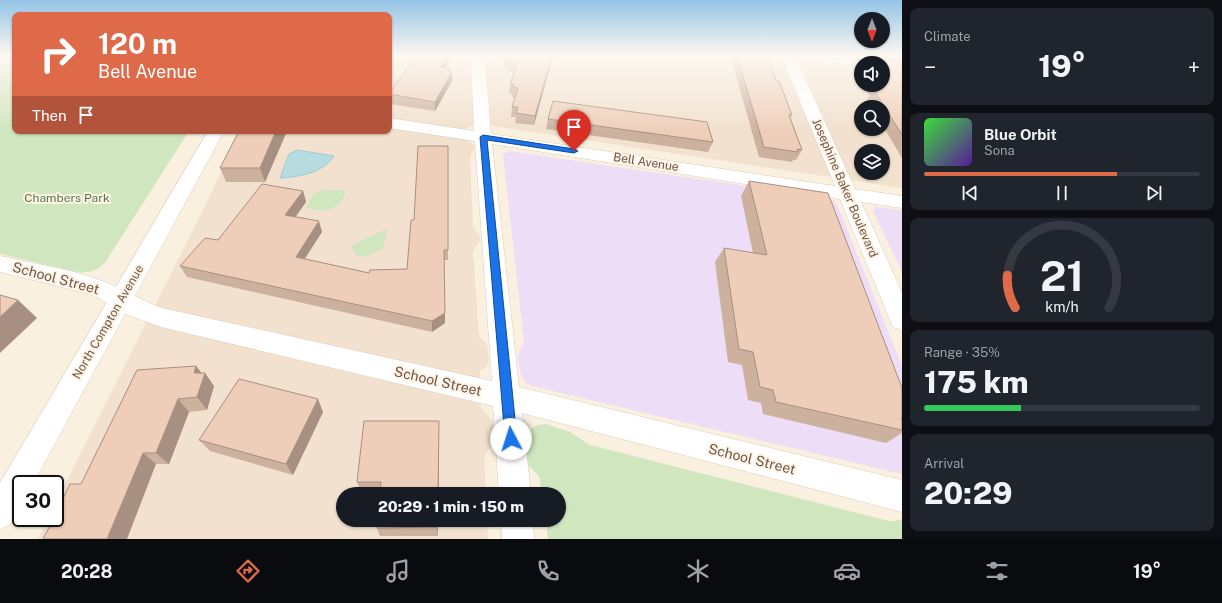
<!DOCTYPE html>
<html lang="en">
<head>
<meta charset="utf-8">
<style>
  body { margin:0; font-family:"Public Sans",sans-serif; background:#20242c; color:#f1f3f6; height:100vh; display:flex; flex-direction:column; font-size:15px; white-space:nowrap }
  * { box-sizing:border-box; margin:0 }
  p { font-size:13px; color:#9ea1a6 }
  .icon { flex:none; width:22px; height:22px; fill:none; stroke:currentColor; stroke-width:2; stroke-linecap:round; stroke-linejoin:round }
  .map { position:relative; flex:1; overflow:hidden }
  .drawer { display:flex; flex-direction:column; gap:8px; padding:8px; background:#0d0f14; width:320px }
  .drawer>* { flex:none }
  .hud { position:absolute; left:12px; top:12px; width:380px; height:122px; border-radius:8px; box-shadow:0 1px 3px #0004; background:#df6a4a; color:#fff; overflow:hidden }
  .needle { width:26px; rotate:180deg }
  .controls { position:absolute; left:854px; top:12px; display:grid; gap:8px }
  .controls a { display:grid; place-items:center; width:36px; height:36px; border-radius:50%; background:#171b24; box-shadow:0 1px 3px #0004; font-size:20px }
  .speed { position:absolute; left:12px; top:475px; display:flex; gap:8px; font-size:20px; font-weight:700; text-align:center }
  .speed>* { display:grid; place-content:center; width:52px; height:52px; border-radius:50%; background:#171b24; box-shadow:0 1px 3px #0004; line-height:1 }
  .speed .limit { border:2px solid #111; border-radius:6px; background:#fff; color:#111 }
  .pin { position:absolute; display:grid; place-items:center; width:34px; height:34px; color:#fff; margin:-41px -17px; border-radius:50% 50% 50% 0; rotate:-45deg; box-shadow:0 0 4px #0007 }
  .pin .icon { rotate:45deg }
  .me { position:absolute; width:44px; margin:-22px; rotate:355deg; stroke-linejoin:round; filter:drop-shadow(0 0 3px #0008) }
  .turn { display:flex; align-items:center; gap:14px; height:84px; padding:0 20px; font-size:18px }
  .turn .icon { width:52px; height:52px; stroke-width:2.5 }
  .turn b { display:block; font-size:28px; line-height:34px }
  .then { display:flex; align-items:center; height:38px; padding:0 20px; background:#0003; gap:8px; font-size:15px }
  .big { font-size:30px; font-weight:800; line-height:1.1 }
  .drawer .tile { flex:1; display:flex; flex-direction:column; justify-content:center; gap:6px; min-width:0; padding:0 14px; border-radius:8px; background:#20242c }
  .drawer .dial { align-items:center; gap:0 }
  .dial svg { height:104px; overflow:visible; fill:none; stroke:#363941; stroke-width:7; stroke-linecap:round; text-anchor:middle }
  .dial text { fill:#f1f3f6; stroke:none }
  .song { display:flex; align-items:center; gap:12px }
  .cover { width:48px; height:48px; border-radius:6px; background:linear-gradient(135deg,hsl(120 70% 55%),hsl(270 70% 35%)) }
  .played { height:4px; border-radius:2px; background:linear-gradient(90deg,#df6a4a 70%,#363941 70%) }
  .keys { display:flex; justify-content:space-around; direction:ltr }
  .heat { display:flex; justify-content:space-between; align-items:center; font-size:22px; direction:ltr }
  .charge { height:6px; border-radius:3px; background:linear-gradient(90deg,#34c759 35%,#363941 0) }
  .trip { position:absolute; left:336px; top:487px; width:230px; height:40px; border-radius:20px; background:#171b24; box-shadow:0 1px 3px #0004; font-weight:800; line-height:40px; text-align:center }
  .tab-bar { display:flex; height:64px; justify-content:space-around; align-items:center; background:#090b0e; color:#9ea1a6 }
  .tab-bar .icon { width:28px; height:28px }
  .tab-bar .current { color:#df6a4a }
  .tab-bar b { font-size:18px; color:#f1f3f6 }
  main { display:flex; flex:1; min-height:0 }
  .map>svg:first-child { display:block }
</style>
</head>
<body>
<main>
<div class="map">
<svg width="902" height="539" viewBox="0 0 902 539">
  <rect width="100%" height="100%" fill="#faf0df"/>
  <path fill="#f1e1ce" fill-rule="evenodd" d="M389,56H902V188L474,123L472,126L466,128L467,140L474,145L475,147L470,157L473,227L480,236V240L473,251L479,336L487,344L489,362L485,368L480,370L481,408L491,419L494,428L493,444L486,453L484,459L486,494H343V520H487L488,539H38L48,518H55V504L205,206L240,131H389ZM861,63H883V85H861ZM861,107H883V129H861ZM861,151H883V173H861Z"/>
  <path fill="#edddf6" d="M508,151L820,197L835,202L839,209L902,366V474L532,386L526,383L521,375L518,359L519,352L524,341L503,155Z
    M874,207L902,210V272L873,211Z"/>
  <path fill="#cfe6bf" d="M15,57V131H189L106,261C98,271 90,273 78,272L0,254V65Z
    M324,190H346C340,213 326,212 306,208L314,193Z
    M387,229L383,249L365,257L356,255L350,246Z
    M546,424L570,432L590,445L889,521H895L902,519V539H548L546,520H559V494H542L539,476L528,465L525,444L529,433L532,428L538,425Z"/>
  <path fill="#b6dce2" stroke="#9dcbd3" d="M297,150L334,156C323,173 299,177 280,178L289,154Z"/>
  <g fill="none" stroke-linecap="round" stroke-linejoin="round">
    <defs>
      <path id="minor" d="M473,56H487L485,60L491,134L835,186L781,56H795L855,189L902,196V208L861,202L902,293V330L893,327L890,320L840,199L492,144L519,387L902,480V512L522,413L531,494H499L493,406L161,327L128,315L97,297L82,292L0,272V256C31,263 64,268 94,278C118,286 138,299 162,308L492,381L475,141L389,128V118L474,131L471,60Z
        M799,56C825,56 852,54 877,60L879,63H861V66L806,60L801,59Z
        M501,520H533L534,539H502Z"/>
      <path id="secondary" d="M208,131H224L33,484H21V506L11,524L0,529V483Z"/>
    </defs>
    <use href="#minor" stroke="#deccbc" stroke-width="1"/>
    <use href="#secondary" stroke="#e2cdbb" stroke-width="1"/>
    <use href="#minor" fill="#fff" fill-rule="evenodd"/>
    <use href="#secondary" fill="#fff" fill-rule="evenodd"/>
  </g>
  <path fill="#cdb19f" d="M416,56H452L445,68L450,69L452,81L435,111L390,104L389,94Z
    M505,56H553L534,125L515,123L516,117H511L512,107L515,97H512V94L509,93L510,84L515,72L506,71V68H504V59Z
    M734,56H766L776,80L792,115L790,118L802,150L796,160H793L792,162L759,157L732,61Z
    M864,56H902V61L889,59V60L902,62V158L883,126V107H872L867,99L870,96L863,85H883L861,63V82L851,66L857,57L867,58V57Z
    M548,119L713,142L708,152L546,129Z
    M287,131L265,182H226L220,168Z
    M448,146V260H444L445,323L432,332L187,277L180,266L218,240L303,191L306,202L295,217L322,232L305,259L369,273L407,269L414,220Z
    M749,181L902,388V433L886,443L763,414L761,403L748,400L742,365L728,362L715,262L724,248L753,253L741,196Z
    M196,366L201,373L214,386L207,410L189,412L169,464H156L81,484Z
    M323,412L293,475L210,451L199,440Z
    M439,421V494H380V492H361L357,482Z
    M438,520V536H380L377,528Z"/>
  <path fill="#a79082" d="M447,56H452L440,77V67Z
    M552,56H553L534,125L535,116Z
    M450,69V75L452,72V81L435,111V102Z
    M276,131H287L265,182L260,168Z
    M303,191L306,202L289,226L285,215Z
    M319,221L322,232L299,267L296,257Z
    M18,300L37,318L0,353V317Z
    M445,313V323L432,332V321Z
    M196,366L204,376L205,373L214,386L207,410L197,397L194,373Z
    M178,399L189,412L169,464L156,453Z
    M318,399L323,412L293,475L286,464Z
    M439,421V494H438Z
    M143,453L156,464L127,539H107Z
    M438,520V536L437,527Z"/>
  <path fill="#eeceb9" stroke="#a79082" d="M416,56H447L440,67L450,69L448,71L452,72L435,102L389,94Z
    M505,56H552L535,116L516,113L518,107H512L518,88L513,87L514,84H510L518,63L506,61L507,59H504Z
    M737,56H767L776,80L779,81L792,115H789L802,150L797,149L798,152L764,147Z
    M868,56H888L889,60L902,62V135L874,90H879L875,85H883V63H861L857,57L867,58Z
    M553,101L707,122L713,142L548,119Z
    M239,131H276L260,168H220Z
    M418,146H448V250H444L445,313L432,321L180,266L205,238L218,240L262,184L303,191L285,215L319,221L296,257L369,273L370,270L407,269L411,220H414Z
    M749,181L828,193L902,388V418H901L902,421V430L776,402L773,390L760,387L753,352L739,349L724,248L767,255Z
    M0,295L18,300L0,317Z
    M196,366L194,373H205L197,397L178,399L156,453H143L107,539H43L54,518H55V515L70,484H81L137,370Z
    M239,379L318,399L286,464L199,440Z
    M364,421H439L438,494H380L381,482H357Z
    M378,520H438L437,527L377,528Z"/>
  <linearGradient id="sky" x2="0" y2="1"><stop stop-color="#94c4e6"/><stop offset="0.42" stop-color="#fdf8f1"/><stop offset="1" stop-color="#fdf8f1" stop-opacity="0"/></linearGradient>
  <rect width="902" height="132" fill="url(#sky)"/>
  <path fill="#1a73e8" stroke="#114b97" d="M483,135L574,149L578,151L574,153L487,140L517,439L515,443L511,445L506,443L505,439L480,137Z"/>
  <g text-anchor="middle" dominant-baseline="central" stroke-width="4" stroke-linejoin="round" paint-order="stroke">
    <g font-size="12" fill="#6f5649" stroke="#fef4e5">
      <text transform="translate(646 162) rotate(9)">Bell Avenue</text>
      <text transform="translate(845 188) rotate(67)">Josephine Baker Boulevard</text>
      <text transform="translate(108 322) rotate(-60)">North Compton Avenue</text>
    </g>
    <g font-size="12" fill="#547a44" stroke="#fef4e5">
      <text x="67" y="198">Chambers Park</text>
    </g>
    <g font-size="14" fill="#6f5649" stroke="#fef4e5">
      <text transform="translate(56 278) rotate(15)">School Street</text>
      <text transform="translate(438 381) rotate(13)">School Street</text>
      <text transform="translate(752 459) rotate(14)">School Street</text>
    </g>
  </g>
</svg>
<div class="controls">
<a><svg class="needle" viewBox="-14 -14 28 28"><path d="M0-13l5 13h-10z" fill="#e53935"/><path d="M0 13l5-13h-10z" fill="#9ea1a6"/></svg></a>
<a><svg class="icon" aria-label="sound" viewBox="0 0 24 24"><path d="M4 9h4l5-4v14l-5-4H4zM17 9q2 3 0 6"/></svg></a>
<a><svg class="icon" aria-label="search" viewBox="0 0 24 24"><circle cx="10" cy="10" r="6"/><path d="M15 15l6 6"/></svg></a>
<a><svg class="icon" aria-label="layers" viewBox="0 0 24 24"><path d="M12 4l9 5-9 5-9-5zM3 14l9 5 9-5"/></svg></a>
</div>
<div class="speed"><div class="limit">30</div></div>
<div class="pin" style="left:574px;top:151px;background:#d93025"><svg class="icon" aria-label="arrive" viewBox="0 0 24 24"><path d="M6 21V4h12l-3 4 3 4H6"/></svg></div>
<svg class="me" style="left:511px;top:439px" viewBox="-20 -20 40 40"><circle r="19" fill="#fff"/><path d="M0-13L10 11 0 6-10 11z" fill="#1a73e8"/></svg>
<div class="trip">20:29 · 1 min · 150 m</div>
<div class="hud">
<div class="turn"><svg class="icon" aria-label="right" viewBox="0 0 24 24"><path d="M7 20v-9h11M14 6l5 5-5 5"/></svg><div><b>120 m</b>Bell Avenue</div></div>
<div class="then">Then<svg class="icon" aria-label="arrive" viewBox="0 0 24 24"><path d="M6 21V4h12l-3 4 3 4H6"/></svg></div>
</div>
</div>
<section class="drawer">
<div class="tile"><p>Climate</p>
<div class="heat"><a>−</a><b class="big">19°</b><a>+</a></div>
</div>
<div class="tile">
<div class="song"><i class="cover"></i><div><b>Blue Orbit</b><p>Sona</p></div></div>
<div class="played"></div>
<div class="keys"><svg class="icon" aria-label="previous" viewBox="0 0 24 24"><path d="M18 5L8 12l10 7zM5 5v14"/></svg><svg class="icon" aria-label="pause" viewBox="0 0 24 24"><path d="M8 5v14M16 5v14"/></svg><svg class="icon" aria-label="next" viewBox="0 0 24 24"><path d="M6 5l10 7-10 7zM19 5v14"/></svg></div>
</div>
<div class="tile dial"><svg viewBox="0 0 100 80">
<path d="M14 69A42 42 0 1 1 86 69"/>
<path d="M14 69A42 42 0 0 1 8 44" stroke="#df6a4a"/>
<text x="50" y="56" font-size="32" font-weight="700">21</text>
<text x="50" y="72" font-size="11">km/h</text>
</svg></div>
<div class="tile"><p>Range · 35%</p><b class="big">175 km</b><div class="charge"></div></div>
<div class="tile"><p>Arrival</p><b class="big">20:29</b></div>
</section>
</main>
<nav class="tab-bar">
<b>20:28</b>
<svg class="icon current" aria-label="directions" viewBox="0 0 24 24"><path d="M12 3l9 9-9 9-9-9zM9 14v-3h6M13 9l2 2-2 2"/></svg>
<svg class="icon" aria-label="music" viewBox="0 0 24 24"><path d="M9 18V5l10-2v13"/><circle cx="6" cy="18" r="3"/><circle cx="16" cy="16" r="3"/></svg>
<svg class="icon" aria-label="phone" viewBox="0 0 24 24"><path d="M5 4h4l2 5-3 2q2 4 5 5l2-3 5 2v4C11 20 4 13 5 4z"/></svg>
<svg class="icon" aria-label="climate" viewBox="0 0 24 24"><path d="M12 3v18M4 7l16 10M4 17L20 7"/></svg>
<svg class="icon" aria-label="car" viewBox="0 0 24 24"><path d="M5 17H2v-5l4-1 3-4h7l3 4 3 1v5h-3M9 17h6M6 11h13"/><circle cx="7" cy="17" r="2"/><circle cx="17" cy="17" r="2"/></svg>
<svg class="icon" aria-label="filters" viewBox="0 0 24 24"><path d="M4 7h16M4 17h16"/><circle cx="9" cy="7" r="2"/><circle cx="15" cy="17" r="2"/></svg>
<b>19°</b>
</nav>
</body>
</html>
